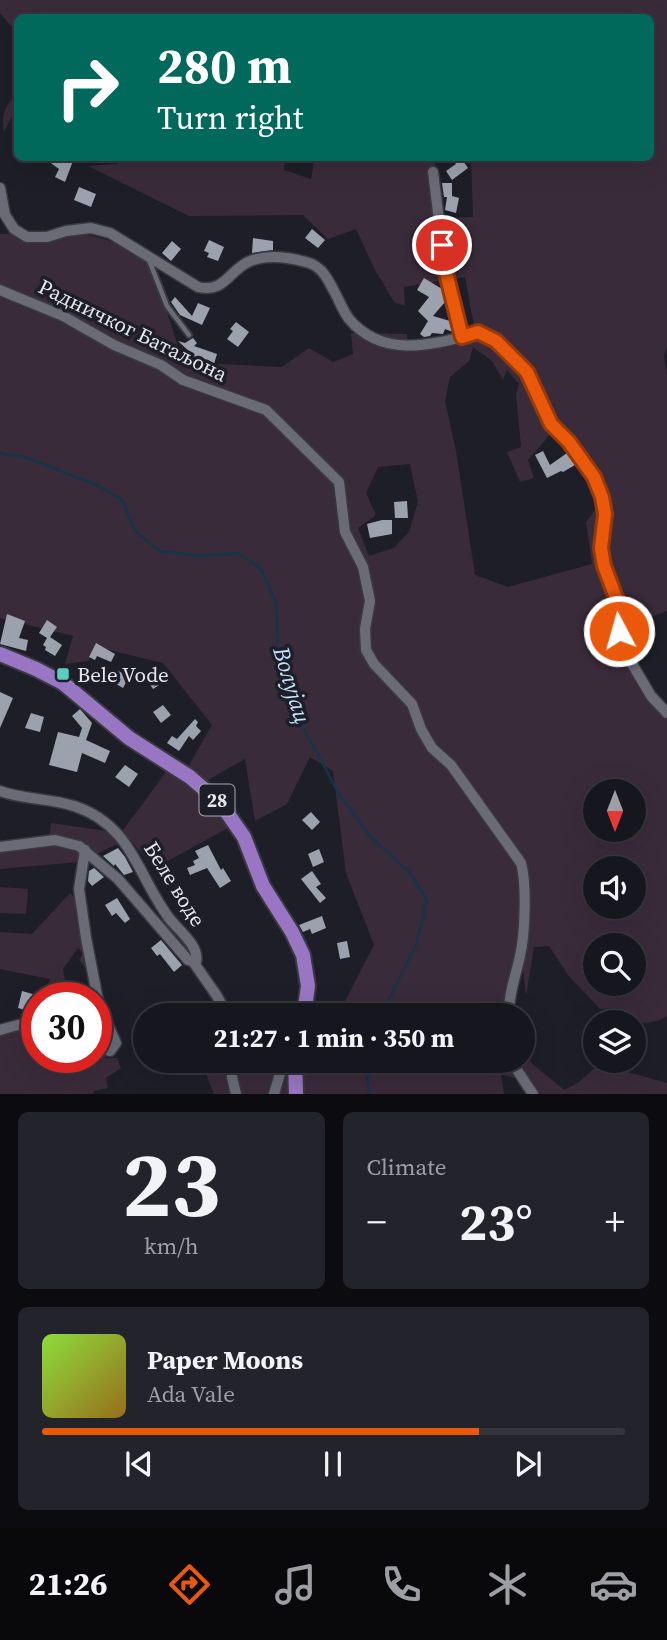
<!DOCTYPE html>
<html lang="en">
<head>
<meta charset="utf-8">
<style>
  body { margin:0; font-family:"Source Serif 4",serif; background:#23232b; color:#f1f3f6; height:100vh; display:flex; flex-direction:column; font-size:26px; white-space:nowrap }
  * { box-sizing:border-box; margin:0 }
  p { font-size:23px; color:#9e9fa4 }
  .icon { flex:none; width:38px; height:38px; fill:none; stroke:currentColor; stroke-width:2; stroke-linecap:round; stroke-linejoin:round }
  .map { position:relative; height:1094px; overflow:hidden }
  .panel { display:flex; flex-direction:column; gap:18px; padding:18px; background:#0c0c10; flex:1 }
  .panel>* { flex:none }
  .hud { position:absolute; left:14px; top:14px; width:640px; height:147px; border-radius:10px; box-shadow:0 7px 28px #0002,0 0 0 2px #35353c; background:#00695c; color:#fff; overflow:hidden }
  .needle { width:46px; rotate:180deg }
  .fabs { position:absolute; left:583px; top:779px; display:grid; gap:14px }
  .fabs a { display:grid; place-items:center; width:63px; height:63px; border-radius:50%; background:#16161e; box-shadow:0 7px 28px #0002,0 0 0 2px #35353c; font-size:35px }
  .speed { position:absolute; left:21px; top:982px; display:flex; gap:14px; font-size:35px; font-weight:700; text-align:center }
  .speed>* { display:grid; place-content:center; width:91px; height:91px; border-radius:50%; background:#16161e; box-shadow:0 7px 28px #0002,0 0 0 2px #35353c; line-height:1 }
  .speed .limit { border:10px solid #d22; background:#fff; color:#111 }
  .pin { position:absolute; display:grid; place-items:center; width:60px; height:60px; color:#fff; margin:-30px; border:4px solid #fff; border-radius:50%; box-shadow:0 2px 7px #0007 }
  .me { position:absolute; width:77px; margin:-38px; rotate:354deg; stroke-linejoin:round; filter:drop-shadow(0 0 5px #0008) }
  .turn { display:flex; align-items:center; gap:24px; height:147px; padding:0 28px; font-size:32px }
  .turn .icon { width:91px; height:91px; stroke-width:2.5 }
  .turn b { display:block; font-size:49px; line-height:60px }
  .big { font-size:52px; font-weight:700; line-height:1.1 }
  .panel .tile { flex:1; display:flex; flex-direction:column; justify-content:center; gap:10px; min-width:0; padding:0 24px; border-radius:10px; background:#23232b }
  .panel .dial { align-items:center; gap:0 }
  .dial b { font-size:91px; line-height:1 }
  .song { display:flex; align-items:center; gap:21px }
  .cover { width:84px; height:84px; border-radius:10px; background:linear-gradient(135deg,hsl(90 70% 55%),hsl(40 70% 35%)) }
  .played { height:7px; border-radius:4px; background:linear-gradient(90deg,#ea580c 75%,#35353c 75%) }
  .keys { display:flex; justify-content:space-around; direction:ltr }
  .heat { display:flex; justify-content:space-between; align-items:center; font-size:38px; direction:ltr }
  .panel .tiles { flex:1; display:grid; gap:18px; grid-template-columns:1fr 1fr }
  .tile:last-child { grid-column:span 2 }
  .trip { position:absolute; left:133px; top:1003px; width:402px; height:70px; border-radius:35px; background:#16161e; box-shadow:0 7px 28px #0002,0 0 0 2px #35353c; font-weight:700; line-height:70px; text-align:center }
  .tab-bar { display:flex; height:112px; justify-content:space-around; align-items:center; background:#09090c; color:#9e9fa4 }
  .tab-bar .icon { width:49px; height:49px }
  .tab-bar .current { color:#ea580c }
  .tab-bar b { font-size:32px; color:#f1f3f6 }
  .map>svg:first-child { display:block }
</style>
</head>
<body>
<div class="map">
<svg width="667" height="1094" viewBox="0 0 667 1094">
  <rect width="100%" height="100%" fill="#1e1e28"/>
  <path fill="#3a2b3b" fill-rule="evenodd" d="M0,0H667V347L664,356L667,372V611L626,626L637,679L667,719V1016C649,1026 643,1022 625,1022L617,1008L600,1009L568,975L549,946L534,947L526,996L523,967L505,1004L491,1015H308L309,1012L344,1003L374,945L346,873L333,771L310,757L287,804L255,821L245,759L208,780L228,828L155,868L129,839L78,862L0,869V853L49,844L51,823L121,833L166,772L187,769L212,725L163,663L97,647L88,661L65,664L73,636L0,618V234L81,233L147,251L181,355L196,363L282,367L309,348L333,362L353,354L351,333L407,334L408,350L476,337L465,277L404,287L405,306L394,302L374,268L356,229L328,239L303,215L189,216L88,166L117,164L120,158H285L284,170L311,179L314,162L305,158H434L444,218L473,217L471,158H651V18H18L17,33L0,13ZM473,347L492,361L503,380L507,370L519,384L516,394L521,447L507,452L520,482L534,478L528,460L553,431L593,483L600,503L586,522L592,564L508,587L475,575L456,451L445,401L450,377L469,361ZM410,464L418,502L409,532L394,548L369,556L358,528L376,515L366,493L378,467ZM595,791H634V830H595ZM595,868H634V906H595ZM595,945H634V984H595Z
    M17,91V107L4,132C0,114 7,105 17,91Z
    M0,887L28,889L26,914L0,913Z
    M70,893L75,898L92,961L86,968L79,960L83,953L78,948L63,969L68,997H45L50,979L0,969V932L32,934Z
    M0,1024L34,1032L37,1025V1057H96V1034L102,1042L106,1058H117L121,1068L106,1078L108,1088L94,1091L93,1094H0Z
    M524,1057L564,1090L579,1082L599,1064L667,1083V1094H541L523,1074Z
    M204,1061H291L292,1094H214L204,1069Z
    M299,1061H512L517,1079L501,1074L504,1094H301Z"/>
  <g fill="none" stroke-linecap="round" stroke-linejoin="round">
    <path stroke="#16344a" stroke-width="2.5" d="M0,453L28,458L99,486L122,500L135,531L160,551L200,556L238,553L261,569L276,603L278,653L291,697L304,729L339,794L369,835L410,873L427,900L416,945L381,1015
      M366,1060L369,1094"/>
  </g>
  <path fill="#9ba1ad" d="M53,158H67L73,161L65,182L55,177L59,169L48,161Z
    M451,158H461L468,168L452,180L446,171L456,164Z
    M442,183H452V196L459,198L456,213L445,210L447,197H444Z
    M79,187L96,194L91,207L74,200Z
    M312,229L325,240L318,248L305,238Z
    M253,238L273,241V250L252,253Z
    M209,240L224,247L218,261L207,257L209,253L204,251Z
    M172,241L181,249L171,261L162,253Z
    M424,278L442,289L445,302L433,316L450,321L453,332L445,329L443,334L432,333L430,336L424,337L420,334L428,321L418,311L429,297L417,290Z
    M175,297L192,316L198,303L210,308L202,325L180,315L171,302Z
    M236,322L249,332L238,347L227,339L233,331L230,329Z
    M193,338L197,343L194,346L217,354L214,364L196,358L178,341L185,343Z
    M543,451L550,465L567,453L575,465L563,472L561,471L547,478L535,455Z
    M407,501L408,518H395L394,502Z
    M382,520H392V534L370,538L367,524Z
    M7,614L25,621L19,638L28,640L26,651L0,644Z
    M47,620L57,627L50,637L62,645L55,656L45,650L46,647L43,645L47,638L39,633Z
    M96,643L115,654L111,662L97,656L95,660L89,657Z
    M159,669L167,680L153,689L149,683L152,681L150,678L153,676L152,673Z
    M117,670L129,677L123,688L111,681Z
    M0,692L13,698L0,728Z
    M163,705L171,715L161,723L153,712Z
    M80,709L92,723L86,740L110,751L105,763L82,753L77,772L49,765L58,732L79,737L82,728L72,716Z
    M31,713L44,717L40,732L25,728Z
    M195,719L198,722L196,726L201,731L193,740L189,736L179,751L167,743L172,736L177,739Z
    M125,765L138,774L129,787L115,777Z
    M311,812L320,822L312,830L302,820Z
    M208,845L221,870L223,868L231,881L220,888L207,868L190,875L187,868L195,865L193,861L199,858L195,851Z
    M118,848L125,857L133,872L124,875L115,864L114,866L103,856Z
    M319,849L324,862L313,867L308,854Z
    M94,868L104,877L92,886L88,881L89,871Z
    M312,871L321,884L316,887L326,898L320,903L301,879Z
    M117,898L130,919L125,923L116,913L112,916L105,905Z
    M322,916L326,928L312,934L310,929L303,932L299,925Z
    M161,940L182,965L174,972L160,954L157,956L151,948Z
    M347,941L350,957L340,959L337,943Z
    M22,991L36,995L32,1012L18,1008Z"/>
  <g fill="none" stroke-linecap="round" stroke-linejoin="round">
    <defs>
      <path id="service" d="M149,260L167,306L189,335"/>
      <path id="minor" d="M433,172L445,269L462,337
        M0,188L5,215L14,229L27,237H47L66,231L91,228L110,233L198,287C224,293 228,272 248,262C265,254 288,257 306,262C322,266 327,278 334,291C339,300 343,311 349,319C384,360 434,344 478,333L496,341L527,372L551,424L569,442L594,477L602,497L605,514L601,548L604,566L618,603L619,631L625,652L651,696L667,713
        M0,290L63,316L114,345L161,365L183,380L266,410L339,482L345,532L363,567L370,601L365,629L366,650L374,664L412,704L421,729L432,748L451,765L521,863C527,884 525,934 520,956C516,975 508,995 509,1015
        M0,791C24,800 50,798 74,806C132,825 137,875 169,918C178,930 200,946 196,962L188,960L118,879L79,846L55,840L0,847
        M85,850L79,889L86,938L99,1005L116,1043L110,1051L96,1046
        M194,963L217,996L227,1015
        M0,1030L18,1025L37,1027
        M231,1060L232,1077L236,1094
        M513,1060L515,1067L533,1094
        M274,1094L284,1060"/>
      <path id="primary" d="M0,654L36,669L63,683L129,738L190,777L221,804L244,837L263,886L292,932L303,955L308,986L304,1015
        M295,1060L296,1094"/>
    </defs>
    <use href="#service" stroke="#393941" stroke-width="8"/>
    <use href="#minor" stroke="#393941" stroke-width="13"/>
    <use href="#primary" stroke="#393941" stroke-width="18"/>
    <use href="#service" stroke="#6a6b77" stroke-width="4.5"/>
    <use href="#minor" stroke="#6a6b77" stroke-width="10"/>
    <use href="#primary" stroke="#9976c3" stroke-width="14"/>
  </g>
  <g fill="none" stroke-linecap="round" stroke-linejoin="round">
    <defs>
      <path id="route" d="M442,245L445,269L462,337L478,332L496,341L527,372L551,424L569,442L594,477L602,497L605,514L601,548L604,566L618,603L619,631"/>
    </defs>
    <use href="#route" stroke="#983908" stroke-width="18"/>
    <use href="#route" stroke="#ea580c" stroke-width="12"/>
  </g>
  <rect fill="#5acebd" stroke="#1e1e28" stroke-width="2.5" x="56" y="667" width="14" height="14" rx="3.5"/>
  <g text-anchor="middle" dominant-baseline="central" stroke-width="7" stroke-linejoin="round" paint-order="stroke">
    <rect fill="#1e1e28" stroke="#aaaab2" stroke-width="2" x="199.5" y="784.5" width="35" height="31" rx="5"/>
    <g font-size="19" font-weight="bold" fill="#e6e6ed">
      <text x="217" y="800">28</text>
    </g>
    <g font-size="21" fill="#e6e6ed" stroke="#1e1e28">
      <text transform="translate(133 330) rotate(26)">Радничког Батаљона</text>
      <text transform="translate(175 884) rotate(58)">Беле воде</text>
    </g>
    <g font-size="21" fill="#e6e6ed" stroke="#1e1e28" text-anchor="start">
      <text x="77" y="674">Bele Vode</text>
    </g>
    <g font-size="23" font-style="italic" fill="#c2e2fd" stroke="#1e1e28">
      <text transform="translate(292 685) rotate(73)">Волујац</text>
    </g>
  </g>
</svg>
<div class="fabs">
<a><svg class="needle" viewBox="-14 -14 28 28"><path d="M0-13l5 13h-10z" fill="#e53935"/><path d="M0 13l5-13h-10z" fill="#9e9fa4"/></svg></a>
<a><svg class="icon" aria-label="sound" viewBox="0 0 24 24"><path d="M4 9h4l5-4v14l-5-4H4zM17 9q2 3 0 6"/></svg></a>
<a><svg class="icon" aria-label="search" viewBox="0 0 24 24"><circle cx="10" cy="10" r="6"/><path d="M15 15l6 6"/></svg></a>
<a><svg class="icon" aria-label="layers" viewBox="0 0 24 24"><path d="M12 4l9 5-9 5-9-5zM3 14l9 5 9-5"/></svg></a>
</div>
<div class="speed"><div class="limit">30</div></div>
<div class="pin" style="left:442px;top:245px;background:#d93025"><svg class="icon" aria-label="arrive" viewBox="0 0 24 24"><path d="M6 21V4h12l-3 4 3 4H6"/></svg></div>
<svg class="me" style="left:619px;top:631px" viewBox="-20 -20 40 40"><circle r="17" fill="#ea580c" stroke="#fff" stroke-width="3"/><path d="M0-11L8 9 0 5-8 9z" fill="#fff"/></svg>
<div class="trip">21:27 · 1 min · 350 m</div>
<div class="hud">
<div class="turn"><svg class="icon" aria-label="right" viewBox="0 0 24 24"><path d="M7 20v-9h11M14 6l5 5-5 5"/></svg><div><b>280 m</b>Turn right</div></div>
</div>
</div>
<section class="panel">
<div class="tiles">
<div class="tile dial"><b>23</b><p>km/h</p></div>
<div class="tile"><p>Climate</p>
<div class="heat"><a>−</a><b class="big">23°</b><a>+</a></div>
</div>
<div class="tile">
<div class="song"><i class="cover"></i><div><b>Paper Moons</b><p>Ada Vale</p></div></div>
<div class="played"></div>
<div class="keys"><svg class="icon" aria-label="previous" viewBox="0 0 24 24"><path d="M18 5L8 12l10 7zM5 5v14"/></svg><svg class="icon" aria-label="pause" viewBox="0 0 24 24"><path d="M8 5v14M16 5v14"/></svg><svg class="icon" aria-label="next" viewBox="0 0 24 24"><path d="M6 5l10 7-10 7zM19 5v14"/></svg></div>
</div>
</div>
</section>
<nav class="tab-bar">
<b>21:26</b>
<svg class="icon current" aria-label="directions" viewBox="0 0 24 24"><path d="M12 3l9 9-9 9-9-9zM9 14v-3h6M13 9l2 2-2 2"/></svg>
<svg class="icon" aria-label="music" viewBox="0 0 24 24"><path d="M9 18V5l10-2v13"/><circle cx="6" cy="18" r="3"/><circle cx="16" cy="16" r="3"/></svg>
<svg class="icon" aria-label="phone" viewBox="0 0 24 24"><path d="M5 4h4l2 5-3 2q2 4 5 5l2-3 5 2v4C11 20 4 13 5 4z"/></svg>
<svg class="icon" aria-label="climate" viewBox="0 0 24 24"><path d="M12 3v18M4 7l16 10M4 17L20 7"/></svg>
<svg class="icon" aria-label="car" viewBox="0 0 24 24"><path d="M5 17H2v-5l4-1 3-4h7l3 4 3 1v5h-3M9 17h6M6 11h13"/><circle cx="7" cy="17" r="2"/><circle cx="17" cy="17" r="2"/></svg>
</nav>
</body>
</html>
